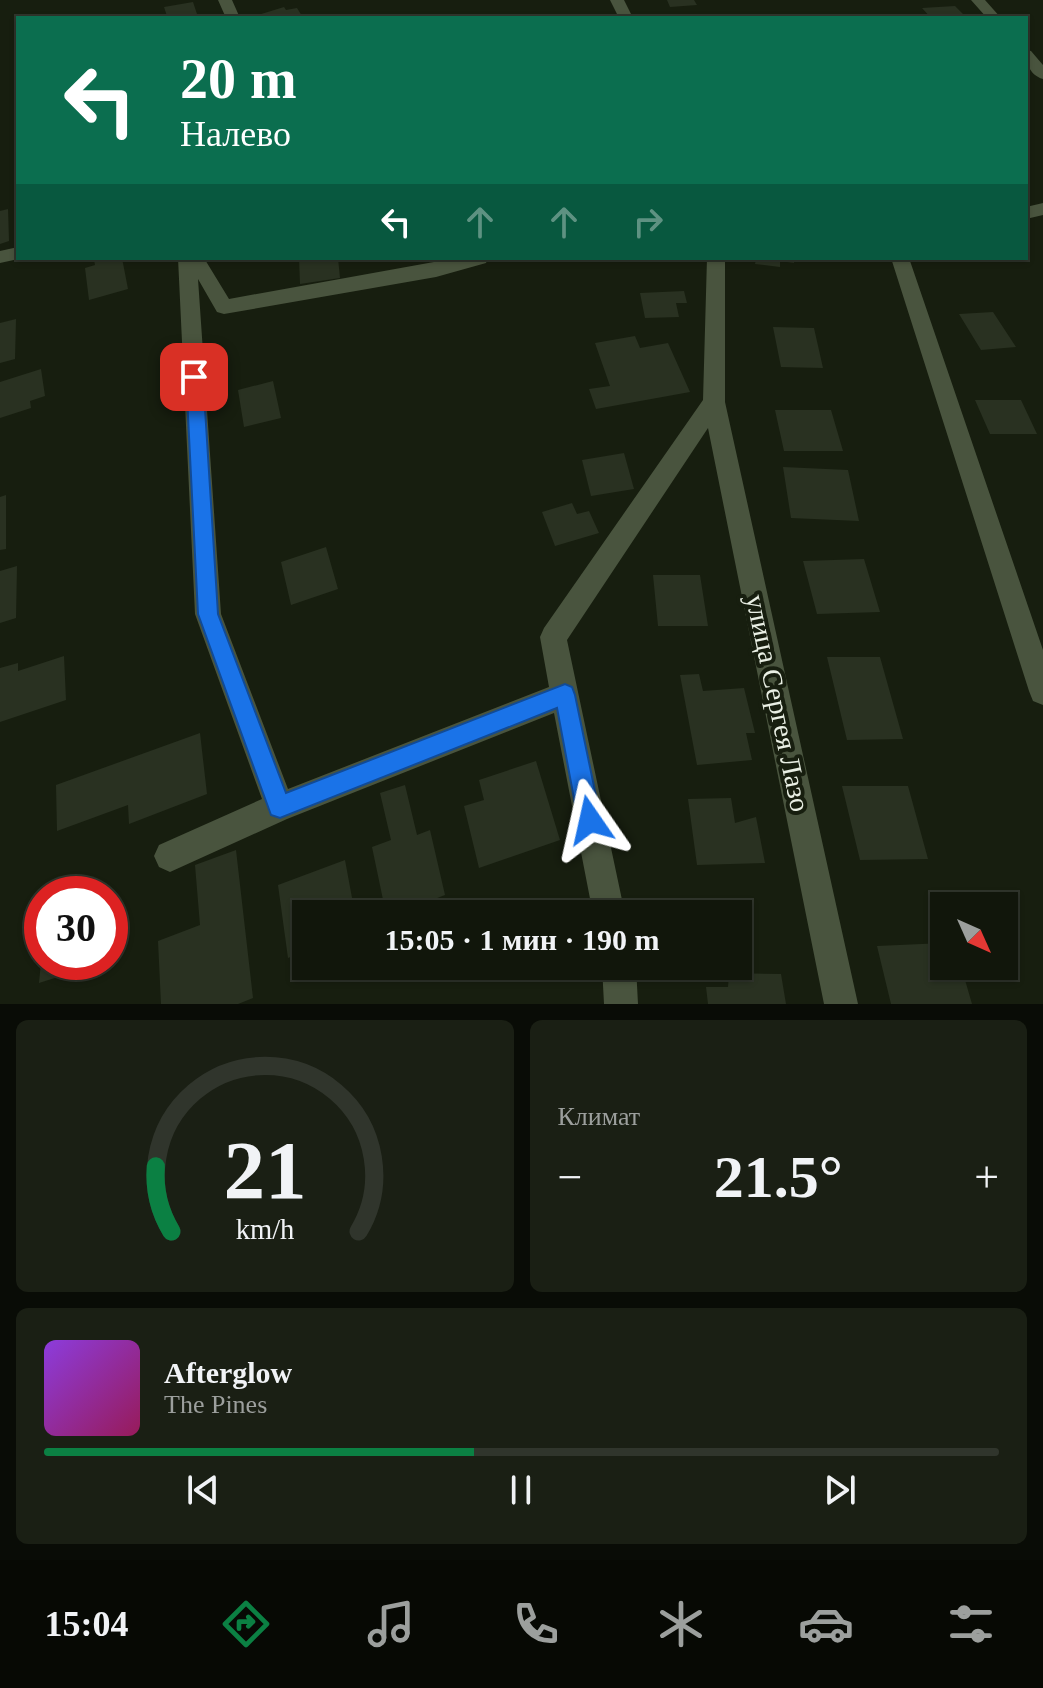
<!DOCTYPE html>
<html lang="ru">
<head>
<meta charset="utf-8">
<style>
  body { margin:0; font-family:"Times New Roman",serif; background:#1a1f14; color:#f1f3f6; height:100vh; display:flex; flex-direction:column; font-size:30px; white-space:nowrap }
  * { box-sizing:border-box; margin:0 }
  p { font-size:26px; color:#9c9f9d }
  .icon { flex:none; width:44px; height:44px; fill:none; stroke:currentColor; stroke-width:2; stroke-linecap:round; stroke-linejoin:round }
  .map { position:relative; height:1004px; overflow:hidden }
  .sheet { display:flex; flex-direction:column; gap:16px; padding:16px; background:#090c06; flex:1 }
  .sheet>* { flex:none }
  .top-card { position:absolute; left:16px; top:16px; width:1012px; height:244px; border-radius:0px; box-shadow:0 2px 6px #0004,0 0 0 2px #30352c; background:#0b6e4f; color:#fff; overflow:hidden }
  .needle { width:52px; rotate:135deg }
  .fabs { position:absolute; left:930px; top:892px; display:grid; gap:16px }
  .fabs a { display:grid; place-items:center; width:88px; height:88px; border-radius:0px; background:#11160b; box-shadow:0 2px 6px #0004,0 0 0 2px #30352c; font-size:40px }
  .speed { position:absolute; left:24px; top:876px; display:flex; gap:16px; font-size:40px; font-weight:700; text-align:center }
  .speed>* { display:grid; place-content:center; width:104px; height:104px; border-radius:50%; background:#11160b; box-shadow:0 2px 6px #0004,0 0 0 2px #30352c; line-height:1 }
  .speed .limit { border:12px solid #d22; background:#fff; color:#111 }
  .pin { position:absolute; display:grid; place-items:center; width:68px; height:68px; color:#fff; margin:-34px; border-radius:16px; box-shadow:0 4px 12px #0006 }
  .me { position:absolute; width:88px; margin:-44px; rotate:349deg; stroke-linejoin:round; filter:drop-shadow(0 0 6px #0008) }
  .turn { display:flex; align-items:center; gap:28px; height:168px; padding:0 32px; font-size:36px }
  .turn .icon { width:104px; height:104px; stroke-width:2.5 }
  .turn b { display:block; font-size:56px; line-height:68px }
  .lanes { display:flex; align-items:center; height:76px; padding:0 32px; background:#0003; justify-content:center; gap:40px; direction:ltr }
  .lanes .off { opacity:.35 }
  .big { font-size:60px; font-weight:700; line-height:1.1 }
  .sheet .tile { flex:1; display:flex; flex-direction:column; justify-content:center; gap:12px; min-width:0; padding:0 28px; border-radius:12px; background:#1a1f14 }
  .sheet .dial { align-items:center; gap:0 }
  .dial svg { height:208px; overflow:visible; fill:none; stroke:#30352c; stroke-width:7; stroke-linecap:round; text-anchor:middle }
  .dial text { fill:#f1f3f6; stroke:none }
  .song { display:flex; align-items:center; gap:24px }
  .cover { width:96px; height:96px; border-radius:12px; background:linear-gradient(135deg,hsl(270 70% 55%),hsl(330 70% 35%)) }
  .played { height:8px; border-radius:4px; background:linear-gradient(90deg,#0b8043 45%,#30352c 45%) }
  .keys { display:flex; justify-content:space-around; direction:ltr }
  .heat { display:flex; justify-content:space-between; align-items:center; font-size:44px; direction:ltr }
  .sheet .tiles { flex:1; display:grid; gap:16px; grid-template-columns:1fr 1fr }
  .tile:last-child { grid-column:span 2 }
  .trip { position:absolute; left:292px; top:900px; width:460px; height:80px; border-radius:0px; background:#11160b; box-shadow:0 2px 6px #0004,0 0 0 2px #30352c; font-weight:700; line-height:80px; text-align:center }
  .menu { display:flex; height:128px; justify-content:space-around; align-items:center; background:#070904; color:#9c9f9d }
  .menu .icon { width:56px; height:56px }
  .menu .on { color:#0b8043 }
  .menu b { font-size:36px; color:#f1f3f6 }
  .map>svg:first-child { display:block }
</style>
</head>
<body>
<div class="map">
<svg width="1043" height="1004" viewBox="0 0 1043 1004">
  <rect width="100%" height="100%" fill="#171e0f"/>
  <path fill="#293121" d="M667,0H694L697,5L670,7Z
    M193,2L197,14L177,18L174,15L167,16L164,7Z
    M955,6L964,15L931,18L922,8Z
    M284,7L286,10L297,8L302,16L260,18L258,15Z
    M8,209L9,241L0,244V211Z
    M103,258H122L128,289L89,300L85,268L95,265L94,260Z
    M299,258H338L340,278L300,284Z
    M756,258H794V263L780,261V267L755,264Z
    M684,291L687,303H676L679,317L645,318L640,293Z
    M993,312L1016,347L981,350L959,314Z
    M16,319L15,359L0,363V323Z
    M773,327L814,328L823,368L781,367Z
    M635,336L640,348L668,343L690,392L596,409L589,389L610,386L595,343Z
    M41,369L45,396L30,401L31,408L0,418V382Z
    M273,381L281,418L244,427L238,390Z
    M975,400H1021L1037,434H990Z
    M775,410H831L843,451H784Z
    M624,453L634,489L591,496L582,460Z
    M783,467L848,470L859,521L791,518Z
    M6,495V549L0,550V497Z
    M572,503L577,514L589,511L599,533L555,546L542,512Z
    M326,547L338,589L291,605L281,562Z
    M864,559L880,612L817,614L803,561Z
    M17,566L16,618L0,623V571Z
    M653,575H700L708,626H658Z
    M64,656L66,700L0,722V668L18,663V671Z
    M827,657H880L903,739L847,740Z
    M699,674L703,691L744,688L755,733H746L752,760L697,765L680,675Z
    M200,733L207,794L129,824L128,805L57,831L56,785Z
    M536,761L560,840L479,868L464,806L484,800L479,780Z
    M405,785L417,835L430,830L445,895L396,914H386L372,847L391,840L380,793Z
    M842,786H908L928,859L860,860Z
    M731,798L735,823L756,817L765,863L697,865L688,799Z
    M236,850L253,998L238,1004H161L158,941L200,925L195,865Z
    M345,860L355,914H306V951L288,958L278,885Z
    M944,943V966H961L972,1004H891L877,946Z
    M41,962H102V963L39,983Z
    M729,973L781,974L786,1004H708L706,987H728Z"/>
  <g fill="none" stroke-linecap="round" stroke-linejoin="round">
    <path fill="#49543e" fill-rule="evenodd" d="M218,0H232L240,18H226Z
      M610,0H624L633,18H619Z
      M971,0H985L1001,18H987Z
      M1026,50L1031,51L1043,65V79C1029,75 1026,62 1026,50Z
      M1043,203V215L1026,219V207Z
      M18,247V258H23L0,263V251Z
      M178,258H204L229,299L456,258H488L486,263L436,277L224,314L217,312L198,279L221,614L288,789L549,687L540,637L544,628L703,400L707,258H725V402L858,1004H824L708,428L567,640L625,914H593L554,713L287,819L170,872L159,867L154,856L159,845L262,799L195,614Z
      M891,258H909L1043,650V705L1033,701L1029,691Z
      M602,966H636L638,1004H604Z"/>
  </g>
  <path fill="#1a73e8" stroke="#114b97" stroke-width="2" d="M194,370L203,377L218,614L286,793L565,684L572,687L575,695L601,820L598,828L590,832L582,828L578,820L557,708L280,818L271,815L198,614L186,377Z"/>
  <g text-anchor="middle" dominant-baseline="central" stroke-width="8" stroke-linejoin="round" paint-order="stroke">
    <g font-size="28" fill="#e9efe4" stroke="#171e0f">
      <text transform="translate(778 703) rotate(78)">улица Сергея Лазо</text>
    </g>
  </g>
</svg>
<div class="fabs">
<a><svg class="needle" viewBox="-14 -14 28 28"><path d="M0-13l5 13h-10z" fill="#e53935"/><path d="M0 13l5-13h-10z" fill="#9c9f9d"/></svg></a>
</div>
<div class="speed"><div class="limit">30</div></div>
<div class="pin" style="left:194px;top:377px;background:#d93025"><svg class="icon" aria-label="arrive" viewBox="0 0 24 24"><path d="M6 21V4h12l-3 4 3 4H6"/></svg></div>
<svg class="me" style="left:590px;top:820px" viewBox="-20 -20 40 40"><path d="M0-17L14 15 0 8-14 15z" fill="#1a73e8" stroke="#fff" stroke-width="4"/></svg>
<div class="trip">15:05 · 1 мин · 190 m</div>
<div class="top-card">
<div class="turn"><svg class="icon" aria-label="left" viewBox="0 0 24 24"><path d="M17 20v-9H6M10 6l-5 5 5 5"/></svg><div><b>20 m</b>Налево</div></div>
<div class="lanes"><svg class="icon" aria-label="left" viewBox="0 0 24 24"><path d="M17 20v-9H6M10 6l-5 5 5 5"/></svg><svg class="icon off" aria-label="ahead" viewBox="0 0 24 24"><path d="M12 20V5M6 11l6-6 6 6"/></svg><svg class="icon off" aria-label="ahead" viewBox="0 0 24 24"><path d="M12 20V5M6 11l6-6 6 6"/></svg><svg class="icon off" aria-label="right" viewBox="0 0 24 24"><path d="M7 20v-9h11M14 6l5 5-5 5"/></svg></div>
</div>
</div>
<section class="sheet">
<div class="tiles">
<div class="tile dial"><svg viewBox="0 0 100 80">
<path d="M14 69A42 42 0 1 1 86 69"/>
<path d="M14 69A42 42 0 0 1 8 44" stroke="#0b8043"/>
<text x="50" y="56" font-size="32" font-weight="700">21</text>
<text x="50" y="72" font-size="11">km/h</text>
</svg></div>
<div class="tile"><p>Климат</p>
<div class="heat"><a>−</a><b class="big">21.5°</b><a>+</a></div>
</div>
<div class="tile">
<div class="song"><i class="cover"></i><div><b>Afterglow</b><p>The Pines</p></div></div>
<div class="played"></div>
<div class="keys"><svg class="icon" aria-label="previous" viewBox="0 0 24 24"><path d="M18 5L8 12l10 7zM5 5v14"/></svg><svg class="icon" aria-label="pause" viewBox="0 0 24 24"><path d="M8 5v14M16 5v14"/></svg><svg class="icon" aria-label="next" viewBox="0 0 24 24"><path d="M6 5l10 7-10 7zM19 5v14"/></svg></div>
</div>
</div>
</section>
<nav class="menu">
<b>15:04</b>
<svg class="icon on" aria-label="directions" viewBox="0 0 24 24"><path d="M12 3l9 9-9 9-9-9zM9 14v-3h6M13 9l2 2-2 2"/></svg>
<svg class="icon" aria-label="music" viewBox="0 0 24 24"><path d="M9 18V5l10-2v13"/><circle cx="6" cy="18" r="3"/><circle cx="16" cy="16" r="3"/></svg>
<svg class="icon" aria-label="phone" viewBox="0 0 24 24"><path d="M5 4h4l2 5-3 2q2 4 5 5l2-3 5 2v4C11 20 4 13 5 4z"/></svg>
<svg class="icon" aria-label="climate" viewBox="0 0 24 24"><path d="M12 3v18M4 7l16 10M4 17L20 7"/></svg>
<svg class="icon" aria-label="car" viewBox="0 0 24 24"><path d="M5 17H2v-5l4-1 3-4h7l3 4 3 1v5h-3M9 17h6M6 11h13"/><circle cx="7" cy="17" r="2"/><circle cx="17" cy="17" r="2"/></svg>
<svg class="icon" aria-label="filters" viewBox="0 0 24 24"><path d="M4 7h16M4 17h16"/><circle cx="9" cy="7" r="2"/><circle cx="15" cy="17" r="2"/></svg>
</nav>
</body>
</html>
